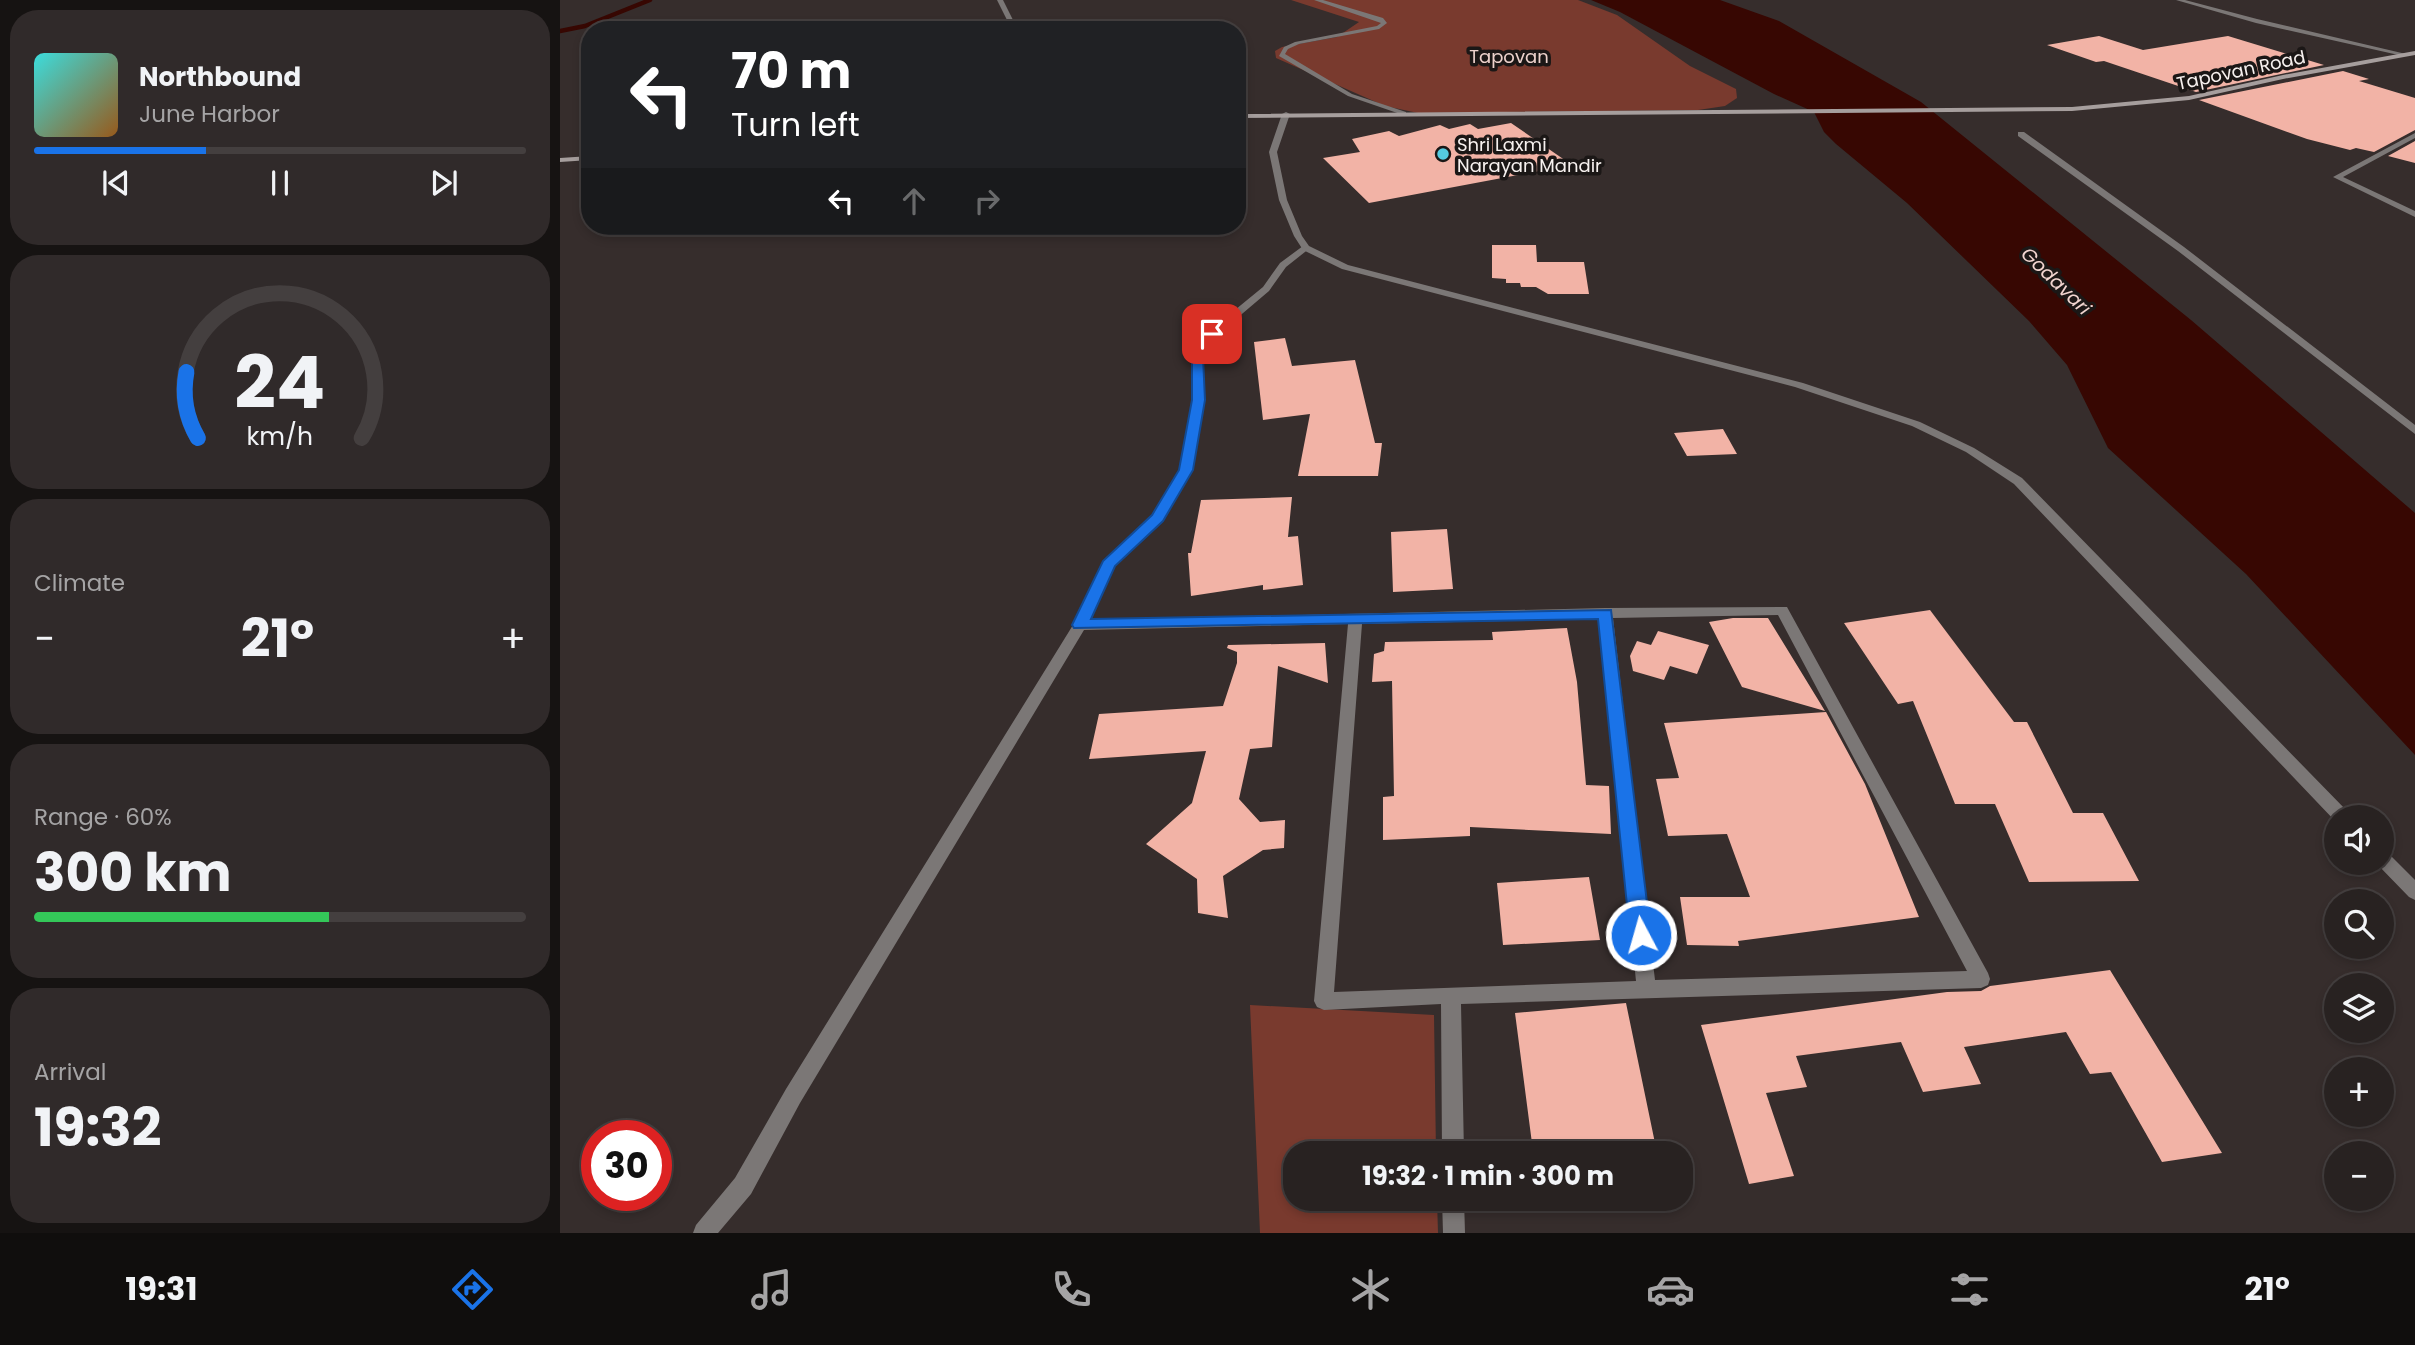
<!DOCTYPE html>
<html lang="en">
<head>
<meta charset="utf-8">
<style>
  body { margin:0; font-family:Poppins,sans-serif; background:#302a2a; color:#f1f3f6; height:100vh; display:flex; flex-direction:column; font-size:26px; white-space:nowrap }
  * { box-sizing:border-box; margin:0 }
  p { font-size:23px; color:#a5a4a5 }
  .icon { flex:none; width:38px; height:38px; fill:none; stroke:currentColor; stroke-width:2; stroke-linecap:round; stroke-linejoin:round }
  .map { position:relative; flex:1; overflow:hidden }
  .sheet { display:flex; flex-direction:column; gap:10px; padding:10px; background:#161312; width:560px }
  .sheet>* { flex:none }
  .hud { position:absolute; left:21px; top:21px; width:665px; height:214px; border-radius:28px; box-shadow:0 4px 10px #0003,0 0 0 2px #443f3f; background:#202124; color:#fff; overflow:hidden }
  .fabs { position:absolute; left:1764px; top:805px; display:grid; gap:14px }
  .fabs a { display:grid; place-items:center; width:70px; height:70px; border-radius:50%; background:#282221; box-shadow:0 4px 10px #0003,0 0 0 2px #443f3f; font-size:35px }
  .speed { position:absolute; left:21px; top:1120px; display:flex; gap:14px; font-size:35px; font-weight:700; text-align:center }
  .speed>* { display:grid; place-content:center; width:91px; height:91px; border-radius:50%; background:#282221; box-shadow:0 4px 10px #0003,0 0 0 2px #443f3f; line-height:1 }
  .speed .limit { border:10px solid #d22; background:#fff; color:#111 }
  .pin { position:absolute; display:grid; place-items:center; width:60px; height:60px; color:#fff; margin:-30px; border-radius:14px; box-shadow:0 4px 10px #0006 }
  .me { position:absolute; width:77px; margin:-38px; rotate:354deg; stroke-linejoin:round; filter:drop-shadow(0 0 5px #0008) }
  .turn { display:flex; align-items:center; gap:24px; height:147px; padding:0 35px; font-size:32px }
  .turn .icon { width:91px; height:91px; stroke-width:2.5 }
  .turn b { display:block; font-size:49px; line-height:60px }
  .lanes { display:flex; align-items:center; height:66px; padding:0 35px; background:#0003; justify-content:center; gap:35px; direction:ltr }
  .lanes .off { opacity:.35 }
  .big { font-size:52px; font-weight:700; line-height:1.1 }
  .sheet .widget { flex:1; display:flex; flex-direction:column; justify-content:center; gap:10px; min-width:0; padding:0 24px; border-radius:28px; background:#302a2a }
  .sheet .dial { align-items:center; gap:0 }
  .dial svg { height:182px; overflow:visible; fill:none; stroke:#443f3f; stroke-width:7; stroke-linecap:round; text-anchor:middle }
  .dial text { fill:#f1f3f6; stroke:none }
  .song { display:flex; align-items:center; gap:21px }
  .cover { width:84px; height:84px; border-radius:10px; background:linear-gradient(135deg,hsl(180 70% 55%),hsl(30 70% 35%)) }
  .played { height:7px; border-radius:4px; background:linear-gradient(90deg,#1a73e8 35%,#443f3f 35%) }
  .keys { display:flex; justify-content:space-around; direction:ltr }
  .heat { display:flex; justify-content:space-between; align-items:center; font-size:38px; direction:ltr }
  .charge { height:10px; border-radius:5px; background:linear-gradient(90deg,#34c759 60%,#443f3f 0) }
  .trip { position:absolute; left:723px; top:1141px; width:410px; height:70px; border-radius:28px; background:#282221; box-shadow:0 4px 10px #0003,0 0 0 2px #443f3f; font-weight:700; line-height:70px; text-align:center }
  .menu { display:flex; height:112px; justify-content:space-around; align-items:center; background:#100e0d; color:#a5a4a5 }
  .menu .icon { width:49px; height:49px }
  .menu .current { color:#1a73e8 }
  .menu b { font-size:32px; color:#f1f3f6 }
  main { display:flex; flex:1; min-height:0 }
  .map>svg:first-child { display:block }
</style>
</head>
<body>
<main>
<section class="sheet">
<div class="widget">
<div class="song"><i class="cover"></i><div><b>Northbound</b><p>June Harbor</p></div></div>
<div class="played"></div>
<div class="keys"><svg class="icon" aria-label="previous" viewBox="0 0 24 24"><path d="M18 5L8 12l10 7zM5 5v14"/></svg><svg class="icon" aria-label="pause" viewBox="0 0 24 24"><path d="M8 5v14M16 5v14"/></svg><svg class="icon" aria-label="next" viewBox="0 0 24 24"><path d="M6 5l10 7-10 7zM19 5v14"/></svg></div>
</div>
<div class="widget dial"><svg viewBox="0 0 100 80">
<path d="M14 69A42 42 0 1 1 86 69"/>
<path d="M14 69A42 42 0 0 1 9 40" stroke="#1a73e8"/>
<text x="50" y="56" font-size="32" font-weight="700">24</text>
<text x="50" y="72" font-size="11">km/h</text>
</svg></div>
<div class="widget"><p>Climate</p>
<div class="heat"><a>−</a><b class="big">21°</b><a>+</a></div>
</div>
<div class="widget"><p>Range · 60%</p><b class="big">300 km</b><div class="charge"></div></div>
<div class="widget"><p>Arrival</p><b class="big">19:32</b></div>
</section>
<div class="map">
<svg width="1855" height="1233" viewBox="0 0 1855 1233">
  <rect width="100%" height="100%" fill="#362d2c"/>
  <path fill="#793a2e" d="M731,0H1018L1057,15L1130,66L1176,89L1177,98L1165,106L1138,110L858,113L825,106L716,58L715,51L722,47L777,37L799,22Z
    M690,1005L874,1015L876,1153H735V1199H877L878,1233H700Z"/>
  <path fill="#370702" d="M1031,0H1160L1219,21L1361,102L1631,320L1855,513V755L1686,574L1548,448L1507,365L1469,321L1347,203L1276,144L1264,132L1254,112L1214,94L1060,12Z"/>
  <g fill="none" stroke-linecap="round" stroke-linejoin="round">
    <path stroke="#370702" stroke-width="4.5" d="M0,31L25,26L90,0"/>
  </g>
  <path fill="#f2b3a6" d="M1539,36L1583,50L1668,36L1764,65L1636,92L1544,61L1536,62L1487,45Z
    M1783,71L1809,79L1799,81L1855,98V130L1814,152L1796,148L1790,150L1747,139L1639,100Z
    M951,123L1012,165L809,203L763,158L800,152L792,139L829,131L839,136L880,125L889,129L910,124L918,129Z
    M1855,141V163L1828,156Z
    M932,245H976L977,262H1024L1029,294H988L976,287H961L960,283H946V279L932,278Z
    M725,338L732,366L795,360L815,443H822L818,476H738L750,414L703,420L694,342Z
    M1163,429L1177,454L1127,456L1114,433Z
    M732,497L728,537L738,536L743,585L703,590V585L631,596L628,553H631L641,500Z
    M887,529L893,589L833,592L831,532Z
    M1370,610L1454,722H1467L1513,813H1543L1579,881L1469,882L1435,804H1395L1353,701L1338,704L1284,623Z
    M1173,618H1208L1265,711L1182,687L1149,622Z
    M1007,628L1017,682L1026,785L1049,786L1051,834L910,827V836L823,840V797L834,796L832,681L812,682L814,654L824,651L825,642L933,640L932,632Z
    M1098,631L1149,645L1137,674L1110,666L1104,680L1073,671L1070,656L1077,641L1091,645Z
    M765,643L768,683L718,666L712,747L690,749L679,799L700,822L725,820L724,848L703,850L663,876L668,918L638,913L637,879L586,844L632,803L646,751L529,759L539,714L663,706L677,663V652L667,648L668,645Z
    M1266,712L1305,784L1359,917L1178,941L1179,946L1127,945L1120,897H1190L1167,834L1108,836L1096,779L1119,778L1104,723Z
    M1029,877L1040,940L943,945L937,883Z
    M1550,970L1662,1153L1602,1162L1551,1072L1530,1074L1506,1032L1404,1047L1421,1084L1363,1092L1341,1042L1236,1056L1247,1087L1206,1093L1234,1176L1189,1184L1141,1025L1387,992L1421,991L1430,986Z
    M1066,1003L1095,1143L1050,1147L1051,1153H1007L1006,1148L973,1151L955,1013Z"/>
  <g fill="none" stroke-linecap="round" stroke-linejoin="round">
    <path fill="#7b7776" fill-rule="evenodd" d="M437,0H443L453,20V30H447V20Z
      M754,0H763L823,18L827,23L819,29L739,44L728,49L725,54L792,94L846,112V116L788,96L719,56L724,47L735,42L817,26L821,23Z
      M1616,0H1625L1697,19L1846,54L1843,56L1696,23Z
      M1458,132H1464L1624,247L1855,425V434L1618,251L1458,136Z
      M1855,133V138L1783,177L1855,211V217L1773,177Z
      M743,246L750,248L726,267L709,291L656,336L642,357L645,400L632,470L601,521L554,566L529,620L1045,608L1227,607L1428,973L1430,979L1428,985L1421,988L901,1004L904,1153H882L881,1004L764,1010L757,1007L754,1001L788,624L524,630L240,1103L191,1194L158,1233H133L136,1225L175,1178L226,1089L513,625L543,561L592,516L620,470L633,400L632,357L648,332L703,287L720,263ZM1218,615L1407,971L1095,980L1053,618ZM1039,619L1076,981L774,992L802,624Z
      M882,1199H904L905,1233H883Z"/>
    <path fill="#7b7776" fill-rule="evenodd" d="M726,112L730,114L717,152L727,200L742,236L749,246L788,265L1243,383L1360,422L1414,448L1462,478L1788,812L1790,817H1776V822L1454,484L1406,452L1352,426L1235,387L782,269L743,250L734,236L719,200L709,152L722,114Z
      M1822,851L1828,853L1855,880V900L1849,897L1816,863H1822Z"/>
    <path fill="#a69e9d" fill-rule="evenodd" d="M1855,51V55L1723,79L1629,100L1512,111L677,118V114L1512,107L1629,96L1723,75Z
      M30,156V160L0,162V158Z"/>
  </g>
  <path fill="#1a73e8" stroke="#114b97" stroke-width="2" d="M648,331L658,334L643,357L645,400L633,470L603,521L555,566L531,619L1051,610L1091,935L1088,942L1081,944L1073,942L1070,935L1038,619L514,628L512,625L543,561L592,515L619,470L632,400V357Z"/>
  <circle fill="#55cadf" stroke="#1b1716" stroke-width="2.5" cx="883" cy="154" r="7"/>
  <g text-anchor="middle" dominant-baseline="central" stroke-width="7" stroke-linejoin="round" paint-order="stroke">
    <g font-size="18" fill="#edd2cc" stroke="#1b1716">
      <text x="949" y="56">Tapovan</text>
    </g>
    <g font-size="18" fill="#f7f1ef" stroke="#1b1716">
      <text transform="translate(1681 70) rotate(-12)">Tapovan Road</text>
    </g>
    <g font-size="18" fill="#f7f1ef" stroke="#1b1716" text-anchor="start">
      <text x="897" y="144">Shri Laxmi<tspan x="897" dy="21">Narayan Mandir</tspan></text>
    </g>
    <g font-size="19" font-style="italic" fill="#f1d5d0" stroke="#1b1716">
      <text transform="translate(1496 281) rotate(44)">Godavari</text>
    </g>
  </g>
</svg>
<div class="fabs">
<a><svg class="icon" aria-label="sound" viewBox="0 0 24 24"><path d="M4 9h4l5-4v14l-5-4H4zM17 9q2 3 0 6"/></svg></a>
<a><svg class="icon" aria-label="search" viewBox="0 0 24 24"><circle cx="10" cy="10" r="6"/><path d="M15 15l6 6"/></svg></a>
<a><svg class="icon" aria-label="layers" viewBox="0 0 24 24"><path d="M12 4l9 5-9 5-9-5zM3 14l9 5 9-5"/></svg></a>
<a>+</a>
<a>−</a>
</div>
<div class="speed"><div class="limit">30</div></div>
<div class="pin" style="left:652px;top:334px;background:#d93025"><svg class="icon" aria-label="arrive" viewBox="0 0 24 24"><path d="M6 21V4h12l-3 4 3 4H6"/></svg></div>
<svg class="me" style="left:1081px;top:935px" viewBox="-20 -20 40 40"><circle r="17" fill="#1a73e8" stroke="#fff" stroke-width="3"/><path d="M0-11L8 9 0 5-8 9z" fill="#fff"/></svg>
<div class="trip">19:32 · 1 min · 300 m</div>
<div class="hud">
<div class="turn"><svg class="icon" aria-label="left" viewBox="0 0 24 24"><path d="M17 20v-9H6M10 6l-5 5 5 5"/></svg><div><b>70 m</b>Turn left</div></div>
<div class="lanes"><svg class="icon" aria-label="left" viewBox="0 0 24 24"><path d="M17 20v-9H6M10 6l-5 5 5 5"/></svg><svg class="icon off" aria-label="ahead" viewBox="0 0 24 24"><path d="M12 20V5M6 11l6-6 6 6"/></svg><svg class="icon off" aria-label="right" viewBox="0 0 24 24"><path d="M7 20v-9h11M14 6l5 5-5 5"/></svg></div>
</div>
</div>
</main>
<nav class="menu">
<b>19:31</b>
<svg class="icon current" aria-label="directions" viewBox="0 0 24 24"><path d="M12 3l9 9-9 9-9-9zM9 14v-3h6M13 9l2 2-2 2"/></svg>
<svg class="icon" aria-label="music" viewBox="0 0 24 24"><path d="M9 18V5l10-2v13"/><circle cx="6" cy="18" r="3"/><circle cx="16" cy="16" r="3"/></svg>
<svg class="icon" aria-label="phone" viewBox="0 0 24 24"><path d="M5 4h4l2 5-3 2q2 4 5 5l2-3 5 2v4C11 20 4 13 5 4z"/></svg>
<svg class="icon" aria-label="climate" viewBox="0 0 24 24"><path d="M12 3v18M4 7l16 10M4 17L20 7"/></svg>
<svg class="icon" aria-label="car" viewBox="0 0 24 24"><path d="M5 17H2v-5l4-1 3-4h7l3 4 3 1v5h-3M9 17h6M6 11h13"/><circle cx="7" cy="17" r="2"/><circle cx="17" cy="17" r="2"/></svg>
<svg class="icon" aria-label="filters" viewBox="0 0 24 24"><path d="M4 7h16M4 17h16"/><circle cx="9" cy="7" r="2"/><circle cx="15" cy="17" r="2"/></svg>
<b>21°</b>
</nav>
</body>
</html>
